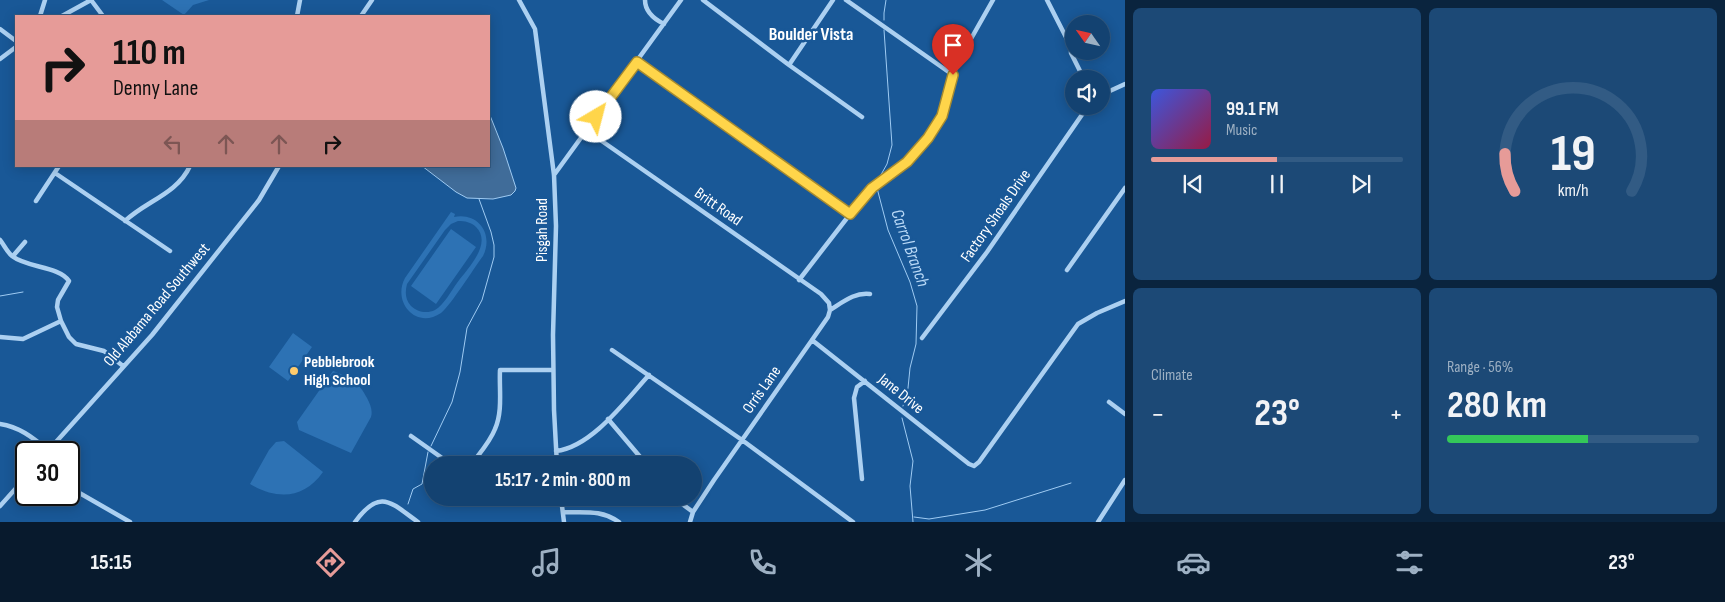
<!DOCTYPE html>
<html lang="en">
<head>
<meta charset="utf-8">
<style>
  body { margin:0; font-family:"Sofia Sans Condensed",sans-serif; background:#1c4976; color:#f1f3f6; height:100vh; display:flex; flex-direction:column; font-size:19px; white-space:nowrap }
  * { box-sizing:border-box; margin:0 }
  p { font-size:16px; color:#9db0c3 }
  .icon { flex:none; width:28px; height:28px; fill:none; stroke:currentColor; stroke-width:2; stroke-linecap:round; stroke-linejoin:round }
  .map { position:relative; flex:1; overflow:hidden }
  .details { display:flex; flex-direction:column; gap:8px; padding:8px; background:#0a243e; width:600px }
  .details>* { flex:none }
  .hud { position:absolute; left:15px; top:15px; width:475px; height:152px; border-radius:0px; box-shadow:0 2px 12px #0003,0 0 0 1px #325b84; background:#e69b98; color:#111; overflow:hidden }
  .needle { width:32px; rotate:304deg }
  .buttons { position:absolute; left:1065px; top:15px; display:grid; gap:10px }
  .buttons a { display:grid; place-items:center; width:45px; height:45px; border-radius:50%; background:#134271; box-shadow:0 2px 12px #0003,0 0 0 1px #325b84; font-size:25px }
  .speed { position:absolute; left:15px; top:441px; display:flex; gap:10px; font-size:25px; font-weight:700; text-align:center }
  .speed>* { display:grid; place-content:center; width:65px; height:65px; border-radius:50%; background:#134271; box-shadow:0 2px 12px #0003,0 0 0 1px #325b84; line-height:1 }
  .speed .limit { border:2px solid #111; border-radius:8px; background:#fff; color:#111 }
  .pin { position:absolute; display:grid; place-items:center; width:42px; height:42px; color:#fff; margin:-51px -21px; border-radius:50% 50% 50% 0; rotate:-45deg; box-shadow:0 0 5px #0007 }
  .pin .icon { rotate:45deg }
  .me { position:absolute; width:55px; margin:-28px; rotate:37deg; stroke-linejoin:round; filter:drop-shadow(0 0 4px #0008) }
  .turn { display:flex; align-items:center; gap:18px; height:105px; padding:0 15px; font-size:22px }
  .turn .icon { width:65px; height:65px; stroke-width:2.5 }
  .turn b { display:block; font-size:35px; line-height:42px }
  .lanes { display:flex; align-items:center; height:48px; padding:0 15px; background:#0003; justify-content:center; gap:25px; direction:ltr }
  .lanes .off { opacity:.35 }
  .big { font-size:38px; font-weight:700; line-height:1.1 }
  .details .card { flex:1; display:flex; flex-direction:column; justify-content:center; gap:8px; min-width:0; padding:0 18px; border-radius:8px; background:#1c4976 }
  .details .dial { align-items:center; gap:0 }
  .dial svg { height:130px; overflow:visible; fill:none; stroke:#325b84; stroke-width:7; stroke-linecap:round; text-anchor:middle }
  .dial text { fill:#f1f3f6; stroke:none }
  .song { display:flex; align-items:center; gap:15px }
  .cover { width:60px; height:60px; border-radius:8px; background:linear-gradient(135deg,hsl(230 70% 55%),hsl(340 70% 35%)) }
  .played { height:5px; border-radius:2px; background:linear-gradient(90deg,#e69b98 50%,#325b84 50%) }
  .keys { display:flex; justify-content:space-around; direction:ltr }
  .heat { display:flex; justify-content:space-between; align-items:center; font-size:28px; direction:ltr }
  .charge { height:8px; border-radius:4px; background:linear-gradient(90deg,#34c759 56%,#325b84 0) }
  .details .tiles { flex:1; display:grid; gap:8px; grid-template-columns:repeat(2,1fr) }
  .trip { position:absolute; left:424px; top:456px; width:278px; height:50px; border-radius:25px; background:#134271; box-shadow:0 2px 12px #0003,0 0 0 1px #325b84; font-weight:700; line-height:50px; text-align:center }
  .dock { display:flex; height:80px; justify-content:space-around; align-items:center; background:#081a2d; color:#9db0c3 }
  .dock .icon { width:35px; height:35px }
  .dock .current { color:#e69b98 }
  .dock b { font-size:22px; color:#f1f3f6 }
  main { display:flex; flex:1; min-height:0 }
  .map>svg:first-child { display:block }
</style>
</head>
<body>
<main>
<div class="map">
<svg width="1125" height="522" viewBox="0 0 1125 522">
  <rect width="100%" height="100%" fill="#195897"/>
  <path fill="#2d72b4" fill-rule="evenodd" d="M162,0H209L193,5L184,15Z
    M451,212L455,214L454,217C478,212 494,234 483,256C474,268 451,305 441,313C416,330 392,302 405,278ZM458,221C465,221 471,222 476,227C493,244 467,269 457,283C451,291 444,305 435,310C427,314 417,312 411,306C405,299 405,292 407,284L445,230L451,224Z
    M451,229L476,247L436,304L411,286Z
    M293,333L312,347L288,381L269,367Z
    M333,371C349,377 359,382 367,398C370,404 373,410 371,417L351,453L299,430L297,422Z
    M284,441L323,472C304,499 277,500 250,484L269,450L276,442Z"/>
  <path fill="#406c99" stroke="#9fcbf3" d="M489,113L503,148L516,188L515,191L511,195L493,199L467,198L456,192L422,166H489Z"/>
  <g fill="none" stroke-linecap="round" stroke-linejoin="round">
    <path stroke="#9fcbf3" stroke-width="1" d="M884,20V13L886,0
      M878,180L887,164L892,145L884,30
      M877,188L888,230L910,282L917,306L916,344L910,368L908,388L903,406
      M0,296L23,292
      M902,418L913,461L910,486L913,522
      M431,446L452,402L460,372L467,328L482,300L494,257V245L491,232L479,199
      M408,504L413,489L422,484L428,452
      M914,517L929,519L985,510L1071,483"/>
    <path stroke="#acd0f1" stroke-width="4.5" d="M91,0L103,16
      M519,0L535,29L554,175L556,226L553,335L554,410L557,465
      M645,0C645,12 654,19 664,24
      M703,0L789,65L862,117
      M846,0L953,75
      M1047,0L1071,47V53L1084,79
      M40,16L45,0
      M62,16L91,0
      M297,16L300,0
      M361,16L372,0
      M0,29L16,41
      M0,59L16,47
      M637,62L850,214
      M789,65L833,0
      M1101,95L1125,84
      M586,130L821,294L829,303L830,310
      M55,173L170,251
      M554,175L681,0
      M36,201L59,166
      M125,221C146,201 177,194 190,166
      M0,240C4,245 7,252 12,256C27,268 59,266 69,281L58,300L57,307L61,321L69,337L76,344L104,351L123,366
      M13,256L25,242
      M1067,270L1125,188
      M799,280L861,200L872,188L907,162L928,138L939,123L949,94L953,75L959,60L993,0
      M0,337L23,339L61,321
      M922,338L987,252L1088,106
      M812,340L969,464L974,466L979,462L1078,324L1097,313L1125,301
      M612,350L742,440L853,522
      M1109,402L1125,414
      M608,419L647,465
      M0,424C20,427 33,438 48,450
      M411,436L452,465
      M556,451C592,447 626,400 649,375
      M47,452L152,335L259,200L279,166
      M471,465C479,454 490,442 495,429C503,411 499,389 500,370H553
      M862,479L854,398L857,387L865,381
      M69,487L130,522
      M561,498L564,522
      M674,498L693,512
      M0,506L26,477
      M564,512C584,513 600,509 619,522
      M355,522C380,488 390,502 418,522
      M690,522L693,512L714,480L812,340L828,317L830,310C843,302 855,292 870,294
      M1098,522L1125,480"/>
  </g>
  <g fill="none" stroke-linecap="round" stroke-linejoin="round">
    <defs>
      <path id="route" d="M596,117L637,62L850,214L872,188L907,162L928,138L942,116L953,75"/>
    </defs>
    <use href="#route" stroke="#a68a30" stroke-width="12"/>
    <use href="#route" stroke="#ffd54a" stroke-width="9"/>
  </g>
  <circle fill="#ffcb6c" stroke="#195897" stroke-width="2" cx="294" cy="371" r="5"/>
  <g text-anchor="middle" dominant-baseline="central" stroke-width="5" stroke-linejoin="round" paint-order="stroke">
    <g font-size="16" fill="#fff" stroke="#195897">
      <text transform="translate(718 207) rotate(35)">Britt Road</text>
      <text transform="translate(996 216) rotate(-55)">Factory Shoals Drive</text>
      <text transform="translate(542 230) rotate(-90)">Pisgah Road</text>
      <text transform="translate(157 305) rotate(-50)">Old Alabama Road Southwest</text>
      <text transform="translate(762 390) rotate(-55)">Orris Lane</text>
      <text transform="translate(901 394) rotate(39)">Jane Drive</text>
    </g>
    <g font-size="16" font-weight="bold" fill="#fff" stroke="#195897" text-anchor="start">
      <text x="304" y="362">Pebblebrook<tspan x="304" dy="18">High School</tspan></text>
    </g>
    <g font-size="18" font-weight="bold" fill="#fff" stroke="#195897">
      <text x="811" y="34">Boulder Vista</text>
    </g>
    <g font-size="18" font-style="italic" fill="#b9d9f7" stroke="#195897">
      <text transform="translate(910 248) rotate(70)">Carrol Branch</text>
    </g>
  </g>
</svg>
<div class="buttons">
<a><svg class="needle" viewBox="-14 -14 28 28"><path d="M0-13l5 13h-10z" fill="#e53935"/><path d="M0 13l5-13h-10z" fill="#9db0c3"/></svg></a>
<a><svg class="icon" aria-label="sound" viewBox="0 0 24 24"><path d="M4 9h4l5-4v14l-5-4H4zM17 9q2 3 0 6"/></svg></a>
</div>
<div class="speed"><div class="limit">30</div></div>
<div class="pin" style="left:953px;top:75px;background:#d93025"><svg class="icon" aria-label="arrive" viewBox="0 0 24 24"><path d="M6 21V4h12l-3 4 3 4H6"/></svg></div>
<svg class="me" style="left:596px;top:117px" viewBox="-20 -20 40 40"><circle r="19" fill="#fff"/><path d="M0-13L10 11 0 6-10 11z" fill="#ffd54a"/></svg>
<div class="trip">15:17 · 2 min · 800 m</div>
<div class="hud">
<div class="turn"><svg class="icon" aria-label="right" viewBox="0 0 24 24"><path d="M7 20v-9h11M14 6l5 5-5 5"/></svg><div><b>110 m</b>Denny Lane</div></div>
<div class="lanes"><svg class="icon off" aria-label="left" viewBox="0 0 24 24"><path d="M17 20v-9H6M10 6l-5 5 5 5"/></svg><svg class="icon off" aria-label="ahead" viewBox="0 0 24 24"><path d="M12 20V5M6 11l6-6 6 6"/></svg><svg class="icon off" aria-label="ahead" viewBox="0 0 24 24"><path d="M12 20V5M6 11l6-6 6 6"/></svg><svg class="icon" aria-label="right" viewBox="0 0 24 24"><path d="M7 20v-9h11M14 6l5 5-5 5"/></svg></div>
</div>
</div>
<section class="details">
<div class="tiles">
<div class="card">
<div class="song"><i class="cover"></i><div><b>99.1 FM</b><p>Music</p></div></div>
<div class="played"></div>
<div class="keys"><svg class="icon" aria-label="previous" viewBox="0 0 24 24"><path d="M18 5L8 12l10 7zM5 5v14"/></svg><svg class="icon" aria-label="pause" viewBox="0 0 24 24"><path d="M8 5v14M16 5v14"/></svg><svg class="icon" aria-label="next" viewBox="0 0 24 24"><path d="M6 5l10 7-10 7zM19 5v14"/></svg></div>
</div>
<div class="card dial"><svg viewBox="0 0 100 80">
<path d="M14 69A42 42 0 1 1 86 69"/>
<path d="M14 69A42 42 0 0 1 8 46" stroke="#e69b98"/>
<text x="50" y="56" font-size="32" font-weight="700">19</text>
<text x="50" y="72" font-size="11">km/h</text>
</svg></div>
<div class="card"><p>Climate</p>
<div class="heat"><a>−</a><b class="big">23°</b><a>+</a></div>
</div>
<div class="card"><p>Range · 56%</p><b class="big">280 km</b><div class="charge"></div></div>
</div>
</section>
</main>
<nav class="dock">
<b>15:15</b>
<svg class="icon current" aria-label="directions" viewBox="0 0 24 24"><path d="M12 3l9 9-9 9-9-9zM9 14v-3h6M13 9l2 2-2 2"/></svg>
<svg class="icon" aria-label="music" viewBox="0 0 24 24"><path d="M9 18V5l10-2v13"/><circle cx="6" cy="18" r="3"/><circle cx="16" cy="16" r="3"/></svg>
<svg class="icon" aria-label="phone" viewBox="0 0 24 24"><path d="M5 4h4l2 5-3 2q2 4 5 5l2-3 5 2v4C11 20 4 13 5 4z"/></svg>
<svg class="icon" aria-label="climate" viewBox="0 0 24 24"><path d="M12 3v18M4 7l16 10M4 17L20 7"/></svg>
<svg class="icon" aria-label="car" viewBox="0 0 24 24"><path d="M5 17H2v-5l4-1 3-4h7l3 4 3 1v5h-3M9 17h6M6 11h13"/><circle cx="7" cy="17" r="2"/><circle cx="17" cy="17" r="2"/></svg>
<svg class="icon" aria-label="filters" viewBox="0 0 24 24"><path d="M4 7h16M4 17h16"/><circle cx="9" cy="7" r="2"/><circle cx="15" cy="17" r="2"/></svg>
<b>23°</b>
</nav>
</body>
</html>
